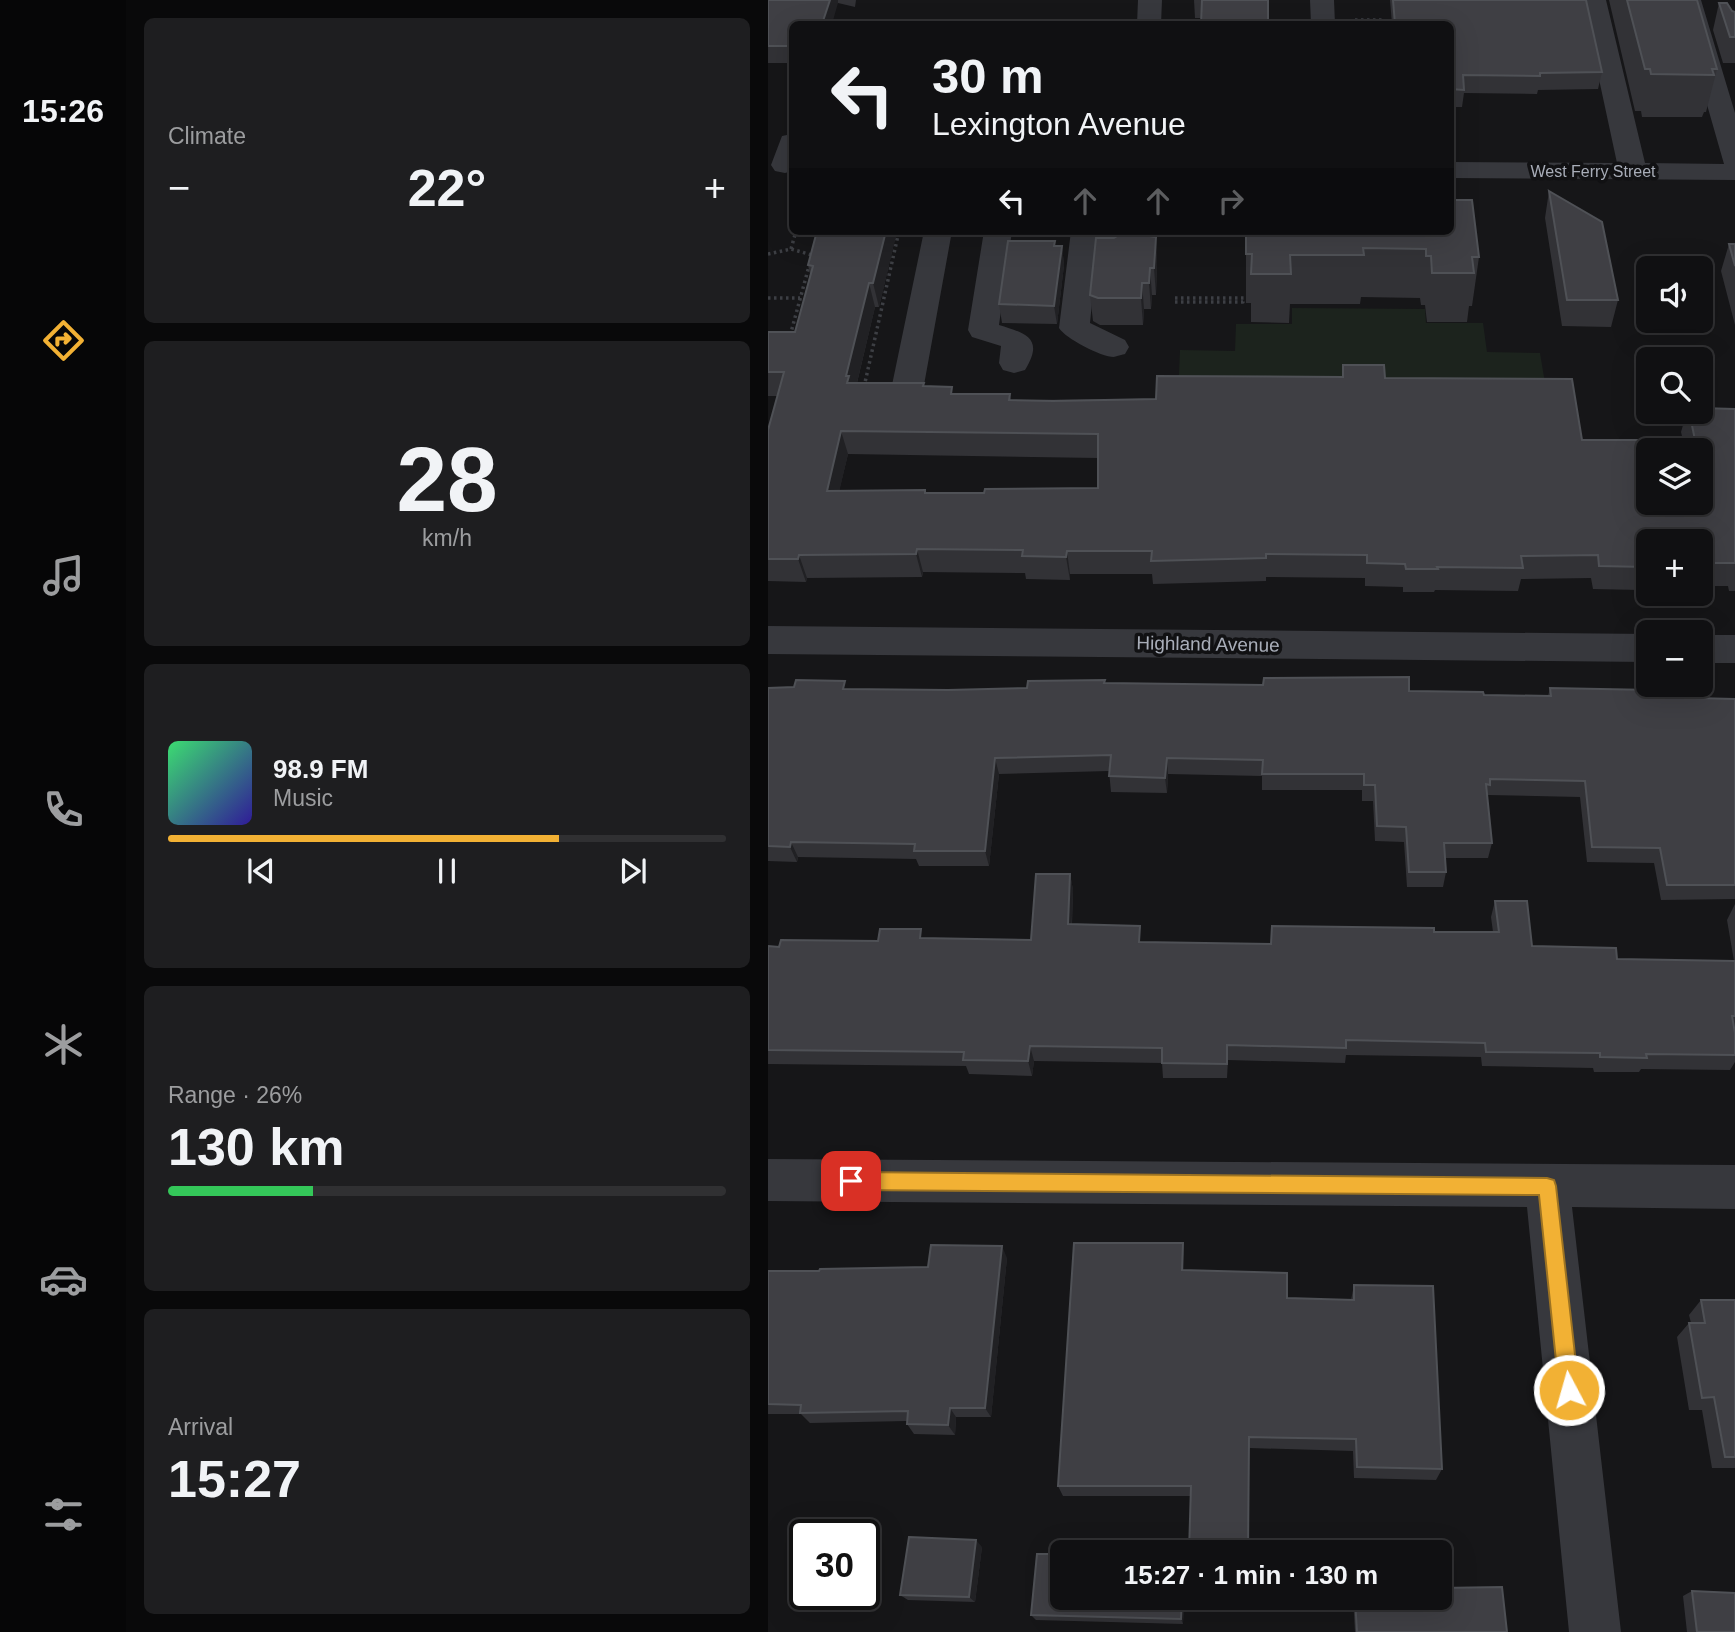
<!DOCTYPE html>
<html lang="en">
<head>
<meta charset="utf-8">
<style>
  body { margin:0; font-family:Arial,sans-serif; background:#1e1e20; color:#f1f3f6; height:100vh; display:flex; flex-direction:column; font-size:26px; white-space:nowrap }
  * { box-sizing:border-box; margin:0 }
  p { font-size:23px; color:#9c9d9f }
  .icon { flex:none; width:38px; height:38px; fill:none; stroke:currentColor; stroke-width:2; stroke-linecap:round; stroke-linejoin:round }
  .map { position:relative; flex:1; overflow:hidden }
  .side { display:flex; flex-direction:column; gap:18px; padding:18px; background:#09090a; width:642px }
  .side>* { flex:none }
  .guide { position:absolute; left:21px; top:21px; width:665px; height:214px; border-radius:10px; box-shadow:0 7px 28px #0002,0 0 0 2px #303032; background:#101012; color:#f1f3f6; overflow:hidden }
  .buttons { position:absolute; left:868px; top:256px; display:grid; gap:14px }
  .buttons a { display:grid; place-items:center; width:77px; height:77px; border-radius:10px; background:#101012; box-shadow:0 7px 28px #0002,0 0 0 2px #303032; font-size:35px }
  .speed { position:absolute; left:21px; top:1519px; display:flex; gap:14px; font-size:35px; font-weight:700; text-align:center }
  .speed>* { display:grid; place-content:center; width:91px; height:91px; border-radius:50%; background:#101012; box-shadow:0 7px 28px #0002,0 0 0 2px #303032; line-height:1 }
  .speed .limit { border:4px solid #111; border-radius:10px; background:#fff; color:#111 }
  .pin { position:absolute; display:grid; place-items:center; width:60px; height:60px; color:#fff; margin:-30px; border-radius:14px; box-shadow:0 4px 10px #0006 }
  .me { position:absolute; width:77px; margin:-38px; rotate:354deg; stroke-linejoin:round; filter:drop-shadow(0 0 5px #0008) }
  .turn { display:flex; align-items:center; gap:24px; height:147px; padding:0 28px; font-size:32px }
  .turn .icon { width:91px; height:91px; stroke-width:2.5 }
  .turn b { display:block; font-size:49px; line-height:60px }
  .lanes { display:flex; align-items:center; height:66px; padding:0 28px; background:#0003; justify-content:center; gap:35px; direction:ltr }
  .lanes .off { opacity:.35 }
  .big { font-size:52px; font-weight:600; line-height:1.1 }
  .side .tile { flex:1; display:flex; flex-direction:column; justify-content:center; gap:10px; min-width:0; padding:0 24px; border-radius:10px; background:#1e1e20 }
  .side .dial { align-items:center; gap:0 }
  .dial b { font-size:91px; line-height:1 }
  .song { display:flex; align-items:center; gap:21px }
  .cover { width:84px; height:84px; border-radius:10px; background:linear-gradient(135deg,hsl(140 70% 55%),hsl(250 70% 35%)) }
  .played { height:7px; border-radius:4px; background:linear-gradient(90deg,#f2b134 70%,#303032 70%) }
  .keys { display:flex; justify-content:space-around; direction:ltr }
  .heat { display:flex; justify-content:space-between; align-items:center; font-size:38px; direction:ltr }
  .charge { height:10px; border-radius:5px; background:linear-gradient(90deg,#34c759 26%,#303032 0) }
  .trip { position:absolute; left:282px; top:1540px; width:402px; height:70px; border-radius:10px; background:#101012; box-shadow:0 7px 28px #0002,0 0 0 2px #303032; font-weight:600; line-height:70px; text-align:center }
  main { display:flex; flex:1; min-height:0 }
  .dock { display:flex; flex-direction:column; width:126px; justify-content:space-around; align-items:center; background:#060607; color:#9c9d9f }
  .dock .icon { width:49px; height:49px }
  .dock .current { color:#f2b134 }
  .dock b { font-size:32px; color:#f1f3f6 }
  .map>svg:first-child { display:block }
</style>
</head>
<body>
<main>
<nav class="dock">
<b>15:26</b>
<svg class="icon current" aria-label="directions" viewBox="0 0 24 24"><path d="M12 3l9 9-9 9-9-9zM9 14v-3h6M13 9l2 2-2 2"/></svg>
<svg class="icon" aria-label="music" viewBox="0 0 24 24"><path d="M9 18V5l10-2v13"/><circle cx="6" cy="18" r="3"/><circle cx="16" cy="16" r="3"/></svg>
<svg class="icon" aria-label="phone" viewBox="0 0 24 24"><path d="M5 4h4l2 5-3 2q2 4 5 5l2-3 5 2v4C11 20 4 13 5 4z"/></svg>
<svg class="icon" aria-label="climate" viewBox="0 0 24 24"><path d="M12 3v18M4 7l16 10M4 17L20 7"/></svg>
<svg class="icon" aria-label="car" viewBox="0 0 24 24"><path d="M5 17H2v-5l4-1 3-4h7l3 4 3 1v5h-3M9 17h6M6 11h13"/><circle cx="7" cy="17" r="2"/><circle cx="17" cy="17" r="2"/></svg>
<svg class="icon" aria-label="filters" viewBox="0 0 24 24"><path d="M4 7h16M4 17h16"/><circle cx="9" cy="7" r="2"/><circle cx="15" cy="17" r="2"/></svg>
</nav>
<section class="side">
<div class="tile"><p>Climate</p>
<div class="heat"><a>−</a><b class="big">22°</b><a>+</a></div>
</div>
<div class="tile dial"><b>28</b><p>km/h</p></div>
<div class="tile">
<div class="song"><i class="cover"></i><div><b>98.9 FM</b><p>Music</p></div></div>
<div class="played"></div>
<div class="keys"><svg class="icon" aria-label="previous" viewBox="0 0 24 24"><path d="M18 5L8 12l10 7zM5 5v14"/></svg><svg class="icon" aria-label="pause" viewBox="0 0 24 24"><path d="M8 5v14M16 5v14"/></svg><svg class="icon" aria-label="next" viewBox="0 0 24 24"><path d="M6 5l10 7-10 7zM19 5v14"/></svg></div>
</div>
<div class="tile"><p>Range · 26%</p><b class="big">130 km</b><div class="charge"></div></div>
<div class="tile"><p>Arrival</p><b class="big">15:27</b></div>
</section>
<div class="map">
<svg width="967" height="1632" viewBox="0 0 967 1632">
  <rect width="100%" height="100%" fill="#161618"/>
  <path fill="#1c231d" d="M524,308L657,309L658,323H715L719,352L772,353L780,401L410,399L412,350L467,351L468,324H524Z"/>
  <g fill="none" stroke-linecap="round" stroke-linejoin="round">
    <path stroke="#3d3f44" stroke-width="3.5" stroke-dasharray="2.5 3.5" stroke-linecap="butt" d="M587,20H617
      M28,232L42,231
      M23,249L28,231
      M0,254L23,249L44,255L22,336
      M0,298H32
      M407,298H476
      M407,302H475V298
      M96,387L131,231"/>
    <path fill="#37383d" fill-rule="evenodd" d="M370,0H394L393,24H369Z
      M542,0H566L567,24H543Z
      M814,0H838L877,163L956,164L909,0H933L967,113V180L682,178V162L849,163Z
      M24,134V171L17,173L7,171L3,165L14,136Z
      M156,231H184L156,385L151,392L140,395L129,392L124,385Z
      M216,231H244L231,325C257,333 277,338 257,370L246,373L235,370L231,363L233,346L204,337L200,330Z
      M303,231H331L322,323L357,340L361,347L357,354C356,354 346,357 346,357C333,357 297,338 291,328Z
      M0,626L880,634V662L0,654Z
      M933,635H967V663H933Z
      M0,1159L967,1165V1209L804,1207L853,1632H801L759,1207L0,1201Z"/>
  </g>
  <path fill="#323236" fill-rule="evenodd" d="M0,0H88L87,7L70,3L24,24V63H0Z
    M426,0H501L433,18H427Z
    M622,0H818L834,72L830,89L770,90L769,94L696,93L694,107H682V24H624Z
    M841,0H929L949,69L938,112H936L934,117H874L873,111H867Z
    M951,3L967,12V63H955L945,30Z
    M781,191L850,300L843,327L794,326L777,218Z
    M682,231L711,257L704,306H701L699,322H659L657,305H653L652,298L593,297L592,304H522L521,323L483,322V303H478V254Z
    M128,235L111,307H107L89,383L157,386L186,394H242L243,400L388,399L574,377L575,365L814,440H915L913,432L919,411L967,409V591H961L960,586H933V541H880V587H873L872,590L825,589L823,578L753,579L750,591L667,590L666,592H635V587L597,586V578L498,577V581L385,584L384,574H302V580L258,579L257,573L155,572L154,577L39,578L38,582L0,581V430L10,396H0V332H27L42,274L40,265ZM80,454L330,458V488L216,493H158L157,490L71,491Z
    M388,237L389,263L388,295H384L383,309H376L375,325H332L325,321L322,295L346,238Z
    M961,244H967V325L953,271Z
    M288,246H294L296,265L289,324L234,323L231,304Z
    M337,683L641,691L716,695L780,696L782,688L885,697L967,699V899L893,900L886,863L819,862L812,797L720,795L719,798L724,843L720,858H677L678,872L675,887H639L636,842L607,841L605,801H594V790H494V776L400,774L399,793L343,792L341,771L231,774L221,866H151L148,859L30,857L29,862L0,861V688L180,690L259,688Z
    M302,874L305,890L304,924L374,942L503,944L666,932H725L723,917L727,901L764,946L849,959L966,961L959,920L967,904V1062L962,1070L873,1069L871,1072H826L825,1068L714,1066L713,1057L578,1055L577,1063L460,1060L459,1078H395L394,1063L266,1061L264,1076L201,1074L198,1066L0,1064V946L11,947L156,939L263,940Z
    M415,1243L416,1258V1270L519,1298L583,1300L586,1285L674,1469L668,1480L586,1478L585,1451L482,1448L423,1496H295L290,1486Z
    M239,1258L223,1417H188L187,1435L146,1434L139,1424V1421L42,1423L33,1414H0V1271H51L160,1267Z
    M933,1300H967V1468H944L934,1410H921L909,1337L921,1323H923L921,1315Z
    M214,1547L207,1602L140,1600L132,1595Z
    M924,1591L967,1632H919L915,1596Z
    M416,1598L415,1624L268,1620L263,1615Z
    M585,1598H672L739,1632H587Z"/>
  <path fill="#212124" d="M62,0H70V3L64,24H54Z
    M118,231H127L128,235L111,307L105,283Z
    M388,237L389,263L388,295L386,268Z
    M294,246L296,265L289,324L286,306Z
    M382,268L384,295L383,309L381,283Z
    M101,283L107,307L86,395V407L78,376Z
    M374,283L376,309L375,325L373,298Z
    M73,431L80,454L66,514L59,491Z
    M149,549L155,572L154,577L148,554Z
    M299,551L302,574V580L298,557Z
    M31,555L39,578L38,582L30,559Z
    M227,758L231,774L221,866L217,851Z
    M399,758L400,774L399,793L397,778Z
    M23,842L30,857L29,862L22,847Z
    M302,874L305,890L303,940L300,924Z
    M262,1046L266,1061L264,1076L260,1061Z
    M415,1243L416,1258V1285L414,1270Z
    M234,1246L239,1258L223,1417L217,1408Z
    M182,1408L188,1417L187,1435L180,1425Z
    M208,1540L214,1547L207,1602L201,1597Z
    M414,1598H416L415,1624L413,1619Z"/>
  <path fill="#3f3f44" stroke="#4f5156" stroke-width="2" fill-rule="evenodd" d="M0,0H62L54,24H24V46H0Z
    M434,0H500V24H433Z
    M625,0H818L834,72L772,73V76L695,75L696,90L682,89V24H627Z
    M859,0H929L949,69H944L946,75L883,74L882,69H877Z
    M951,3H959L964,11L967,12V37H962Z
    M781,191L834,222L850,300H799Z
    M682,200H704L711,257H704L706,273H664L663,256H658V249L595,248L596,255H522L523,274H483L484,254H478V231H682Z
    M49,231H118L105,283H101L78,376H81L79,383H156L155,386L184,387L183,394H242L241,400L285,401L388,399L389,376L575,377V365H616L617,378L804,379L814,440H927L921,411H933V408L967,409V563H933V541H880L879,567L831,566L830,555L753,556L755,568L669,567L670,569H638L637,564L599,563V555L498,554V558L383,561L384,551H299L298,557L254,556L255,550L149,549L148,554L31,555L30,559H0V430L16,372H0V332H27L45,266L40,265ZM73,431L330,434V488L217,489L216,493H157V490L59,491ZM880,450H933V502H880Z
    M355,232L388,237L386,268H382L381,283H374L373,298H330L322,295L328,238H346Z
    M240,241H287L286,246H294L286,306L231,304Z
    M961,244H967V266Z
    M641,677V691L715,692L716,695L783,696L782,688L884,690L885,697L967,699V885H899L892,848L824,847L817,781L722,779V785L718,784L724,843H676L678,872H641L638,827L609,826L607,785H596V774H494L495,760L399,758L397,778L341,776L343,755L227,758L217,851H146L147,844L23,842L22,847L0,846V688L26,687L28,680L77,681L75,689L180,690L259,688L260,681L337,680L336,683L495,685L496,678Z
    M268,874H302L300,924L372,926L371,942L503,944L504,926L666,928V932H731L727,901H759L764,946L848,948L849,959L967,961V1016H964L967,1033V1055L878,1054L879,1058L832,1057V1053L718,1052L717,1043L578,1040V1048L459,1045V1064L394,1063V1048L262,1046L260,1061L195,1060L196,1052L0,1050V946L11,947L13,940L110,941L112,929H153L152,938L263,940Z
    M306,1243H415L414,1270L519,1273V1298L586,1300V1285L665,1286L674,1469L589,1467L588,1439L481,1437L480,1552H421L423,1486H290Z
    M163,1245L234,1246L217,1408H182L180,1425L139,1424L140,1411L32,1413L33,1405L0,1404V1271H51L52,1269L160,1267Z
    M933,1300H967V1457H957L946,1397L934,1398L921,1323H937Z
    M141,1537L208,1540L201,1597L132,1595Z
    M269,1554H294V1598H414L413,1619L263,1615Z
    M734,1587L739,1632H589L587,1598H672V1588Z
    M924,1591L967,1593V1632H929Z"/>
  <path fill="#f2b134" stroke="#9d7322" stroke-width="2" d="M83,1172L779,1178L786,1180L788,1186L811,1390L808,1397L801,1400L794,1397L791,1390L771,1195L83,1190L77,1187L74,1181L77,1175Z"/>
  <g text-anchor="middle" dominant-baseline="central" stroke-width="7" stroke-linejoin="round" paint-order="stroke">
    <g font-size="16" fill="#a8adb8" stroke="#111113">
      <text x="825" y="171">West Ferry Street</text>
    </g>
    <g font-size="19" fill="#a8adb8" stroke="#111113">
      <text transform="translate(440 644) rotate(1)">Highland Avenue</text>
    </g>
  </g>
</svg>
<div class="buttons">
<a><svg class="icon" aria-label="sound" viewBox="0 0 24 24"><path d="M4 9h4l5-4v14l-5-4H4zM17 9q2 3 0 6"/></svg></a>
<a><svg class="icon" aria-label="search" viewBox="0 0 24 24"><circle cx="10" cy="10" r="6"/><path d="M15 15l6 6"/></svg></a>
<a><svg class="icon" aria-label="layers" viewBox="0 0 24 24"><path d="M12 4l9 5-9 5-9-5zM3 14l9 5 9-5"/></svg></a>
<a>+</a>
<a>−</a>
</div>
<div class="speed"><div class="limit">30</div></div>
<div class="pin" style="left:83px;top:1181px;background:#d93025"><svg class="icon" aria-label="arrive" viewBox="0 0 24 24"><path d="M6 21V4h12l-3 4 3 4H6"/></svg></div>
<svg class="me" style="left:801px;top:1390px" viewBox="-20 -20 40 40"><circle r="17" fill="#f2b134" stroke="#fff" stroke-width="3"/><path d="M0-11L8 9 0 5-8 9z" fill="#fff"/></svg>
<div class="trip">15:27 · 1 min · 130 m</div>
<div class="guide">
<div class="turn"><svg class="icon" aria-label="left" viewBox="0 0 24 24"><path d="M17 20v-9H6M10 6l-5 5 5 5"/></svg><div><b>30 m</b>Lexington Avenue</div></div>
<div class="lanes"><svg class="icon" aria-label="left" viewBox="0 0 24 24"><path d="M17 20v-9H6M10 6l-5 5 5 5"/></svg><svg class="icon off" aria-label="ahead" viewBox="0 0 24 24"><path d="M12 20V5M6 11l6-6 6 6"/></svg><svg class="icon off" aria-label="ahead" viewBox="0 0 24 24"><path d="M12 20V5M6 11l6-6 6 6"/></svg><svg class="icon off" aria-label="right" viewBox="0 0 24 24"><path d="M7 20v-9h11M14 6l5 5-5 5"/></svg></div>
</div>
</div>
</main>
</body>
</html>
